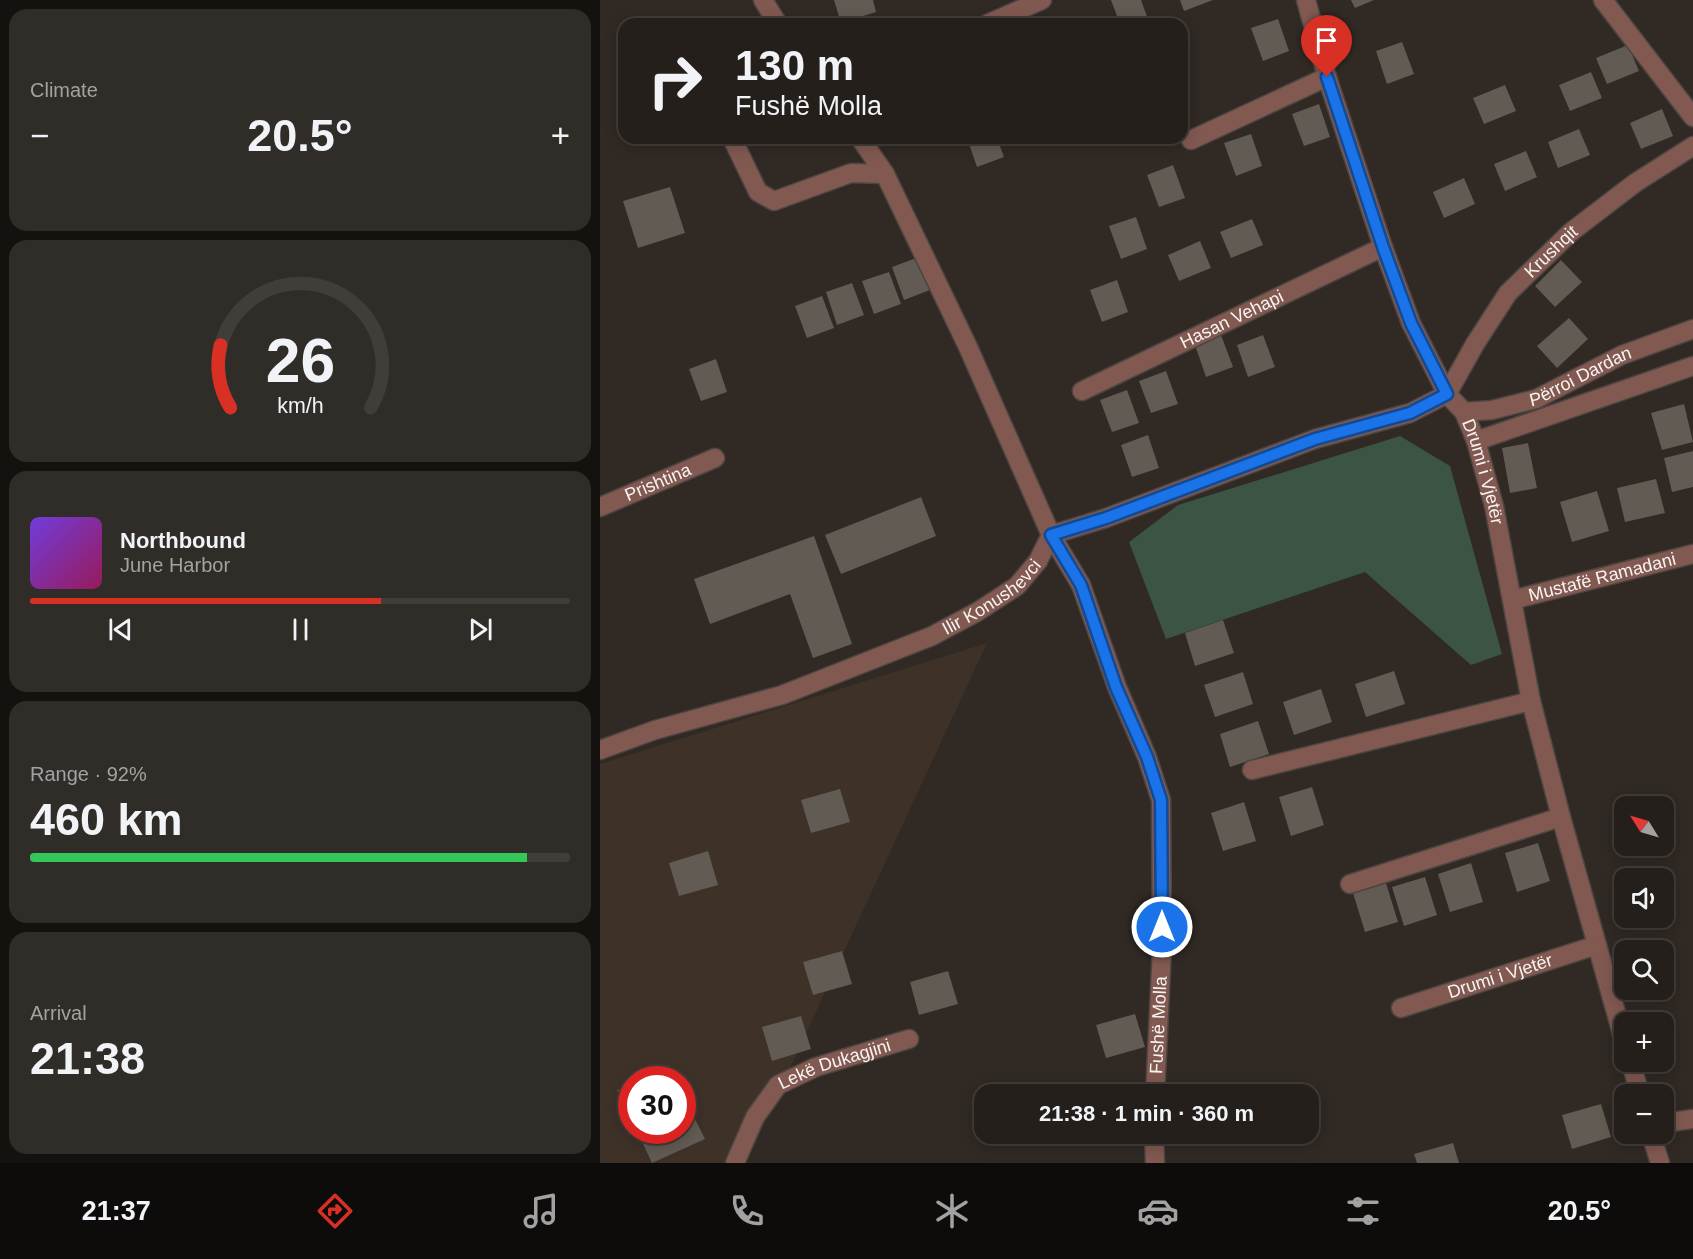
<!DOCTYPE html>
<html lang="en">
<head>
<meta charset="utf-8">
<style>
  body { margin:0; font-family:Arial,sans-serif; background:#302c28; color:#f1f3f6; height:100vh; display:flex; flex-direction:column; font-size:22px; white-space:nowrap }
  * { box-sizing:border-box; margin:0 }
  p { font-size:20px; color:#a3a2a3 }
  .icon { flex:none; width:33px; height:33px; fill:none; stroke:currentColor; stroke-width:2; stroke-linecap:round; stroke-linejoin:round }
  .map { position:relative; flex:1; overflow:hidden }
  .panel { display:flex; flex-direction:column; gap:9px; padding:9px; background:#14110f; width:600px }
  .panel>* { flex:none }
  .top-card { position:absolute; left:18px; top:18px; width:570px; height:126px; border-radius:18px; box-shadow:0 3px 15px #0003,0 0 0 2px #413d3a; background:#241f1b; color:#f1f3f6; overflow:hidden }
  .needle { width:39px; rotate:307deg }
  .buttons { position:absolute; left:1014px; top:796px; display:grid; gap:12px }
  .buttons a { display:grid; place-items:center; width:60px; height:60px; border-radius:12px; background:#241f1b; box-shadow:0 3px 15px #0003,0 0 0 2px #413d3a; font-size:30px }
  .speed { position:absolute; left:18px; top:1066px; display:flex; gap:12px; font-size:30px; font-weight:700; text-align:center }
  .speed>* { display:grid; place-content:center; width:78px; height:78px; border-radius:50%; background:#241f1b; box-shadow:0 3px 15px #0003,0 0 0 2px #413d3a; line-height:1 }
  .speed .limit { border:9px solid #d22; background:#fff; color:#111 }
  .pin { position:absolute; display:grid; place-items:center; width:51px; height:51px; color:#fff; margin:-62px -26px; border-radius:50% 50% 50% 0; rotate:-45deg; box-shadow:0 0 6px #0007 }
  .pin .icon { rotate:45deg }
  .me { position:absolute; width:66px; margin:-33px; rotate:0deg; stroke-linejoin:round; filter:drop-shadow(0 0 4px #0008) }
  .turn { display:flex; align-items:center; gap:21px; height:126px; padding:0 18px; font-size:27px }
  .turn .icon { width:78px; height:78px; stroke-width:2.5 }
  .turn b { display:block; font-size:42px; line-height:51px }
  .big { font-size:45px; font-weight:700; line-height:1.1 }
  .panel .tile { flex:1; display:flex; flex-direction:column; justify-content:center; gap:9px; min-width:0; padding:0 21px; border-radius:18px; background:#302c28 }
  .panel .dial { align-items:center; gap:0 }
  .dial svg { height:156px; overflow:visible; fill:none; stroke:#413d3a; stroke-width:7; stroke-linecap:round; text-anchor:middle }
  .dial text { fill:#f1f3f6; stroke:none }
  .song { display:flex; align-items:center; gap:18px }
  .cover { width:72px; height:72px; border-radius:9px; background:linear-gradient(135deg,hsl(260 70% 55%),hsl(330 70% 35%)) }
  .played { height:6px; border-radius:3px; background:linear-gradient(90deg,#d93025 65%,#413d3a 65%) }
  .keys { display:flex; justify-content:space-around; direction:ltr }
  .heat { display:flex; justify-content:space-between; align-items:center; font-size:33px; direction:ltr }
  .charge { height:9px; border-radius:4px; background:linear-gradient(90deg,#34c759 92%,#413d3a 0) }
  .trip { position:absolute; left:374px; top:1084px; width:345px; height:60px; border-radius:18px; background:#241f1b; box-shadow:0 3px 15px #0003,0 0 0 2px #413d3a; font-weight:700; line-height:60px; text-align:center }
  .menu { display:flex; height:96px; justify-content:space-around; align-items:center; background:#0e0c0b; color:#a3a2a3 }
  .menu .icon { width:42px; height:42px }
  .menu .active { color:#d93025 }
  .menu b { font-size:27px; color:#f1f3f6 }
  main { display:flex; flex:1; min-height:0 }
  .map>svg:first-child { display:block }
</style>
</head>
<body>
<main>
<section class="panel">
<div class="tile"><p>Climate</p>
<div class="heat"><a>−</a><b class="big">20.5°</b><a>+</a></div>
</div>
<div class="tile dial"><svg viewBox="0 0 100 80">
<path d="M14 69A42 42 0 1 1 86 69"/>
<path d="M14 69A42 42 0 0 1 9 37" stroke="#d93025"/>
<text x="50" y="56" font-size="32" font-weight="700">26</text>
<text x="50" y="72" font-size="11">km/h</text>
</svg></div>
<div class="tile">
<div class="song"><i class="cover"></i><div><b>Northbound</b><p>June Harbor</p></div></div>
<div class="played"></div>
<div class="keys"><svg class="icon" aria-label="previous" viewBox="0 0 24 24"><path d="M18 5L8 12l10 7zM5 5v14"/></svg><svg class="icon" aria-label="pause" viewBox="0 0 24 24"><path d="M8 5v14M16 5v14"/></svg><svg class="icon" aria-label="next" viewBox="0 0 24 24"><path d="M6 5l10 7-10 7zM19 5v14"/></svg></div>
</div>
<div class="tile"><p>Range · 92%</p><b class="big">460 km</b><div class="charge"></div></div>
<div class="tile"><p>Arrival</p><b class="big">21:38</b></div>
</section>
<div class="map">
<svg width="1093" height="1163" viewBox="0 0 1093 1163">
  <rect width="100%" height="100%" fill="#302924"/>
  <path fill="#3e3128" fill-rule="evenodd" d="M387,643L146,1163H0V764ZM32,1080H82V1131H32Z"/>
  <path fill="#3c5444" d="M800,436L850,466L902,654L871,665L765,572L566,639L529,542L578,505Z"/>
  <path fill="#615b53" d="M234,0H273L276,12L241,23Z
    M511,0H541L549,22L544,24H520Z
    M580,0H613L584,11Z
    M751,0H774L755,8Z
    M485,17L488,24H468Z
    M678,19L689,51L663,61L651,28Z
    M802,42L814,74L787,84L776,51Z
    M1028,45L1039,71L1007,84L996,58Z
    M991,72L1002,98L970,111L959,85Z
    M905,85L916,111L884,124L873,98Z
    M719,104L730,137L704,146L692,114Z
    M1062,109L1073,136L1041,149L1030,123Z
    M979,129L990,155L958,168L948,142Z
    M651,134L662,166L636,176L624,143Z
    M367,138H397L404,157L377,167Z
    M439,138H462L442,146Z
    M926,151L937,177L905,191L894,164Z
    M573,165L585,198L559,207L547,175Z
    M864,178L875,204L844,218L833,192Z
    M70,187L85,233L38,248L23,201Z
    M536,217L547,249L521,259L509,226Z
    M652,219L663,245L631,258L620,232Z
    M600,241L611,268L579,281L568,255Z
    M319,257L330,290L304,300L292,267Z
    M961,260L982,282L955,307L935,286Z
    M289,272L301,304L274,314L262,281Z
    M517,280L528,312L502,322L490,290Z
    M252,283L264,315L237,325L226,292Z
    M222,296L234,328L207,338L195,306Z
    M969,318L988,339L957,368L937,346Z
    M621,335L633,367L606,377L595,345Z
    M663,335L675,367L648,377L637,345Z
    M116,359L127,392L101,401L89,369Z
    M566,371L578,404L551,413L539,381Z
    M527,390L539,423L512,432L500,400Z
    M1084,404L1093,442L1062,450L1051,413Z
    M548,435L559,468L532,477L521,445Z
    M928,443L937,488L910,493L902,448Z
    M1093,451V487L1072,492L1064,458Z
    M1056,479L1065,513L1025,522L1017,488Z
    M997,491L1009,531L972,542L960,502Z
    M321,497L336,536L241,574L225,535Z
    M214,536L252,644L213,658L190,594L110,624L94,579Z
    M623,620L634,653L595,666L585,633Z
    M794,671L805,704L766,717L755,684Z
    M643,672L653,704L615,717L604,685Z
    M721,689L732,722L694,735L683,702Z
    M658,721L669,754L630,767L620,734Z
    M712,787L724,825L691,836L679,797Z
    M240,789L250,822L211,833L201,800Z
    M644,802L656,841L623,851L611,813Z
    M938,843L950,881L917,892L905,853Z
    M108,851L118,885L79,896L69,863Z
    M871,863L883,902L850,912L838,874Z
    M825,877L837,915L804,926L792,887Z
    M786,883L798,922L765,932L753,893Z
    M242,951L252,984L213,995L203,962Z
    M348,971L358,1004L319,1015L310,982Z
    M535,1014L545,1047L506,1058L496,1025Z
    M201,1016L211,1049L172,1061L162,1027Z
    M69,1065L76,1080H37Z
    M32,1083V1120L17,1090Z
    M82,1093L105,1139L52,1163L37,1131H82Z
    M1001,1104L1011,1137L972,1149L962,1115Z
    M853,1143L859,1163H817L814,1154Z"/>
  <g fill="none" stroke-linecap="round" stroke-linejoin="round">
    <defs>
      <g id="minor">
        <path d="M163,0L178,24"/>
        <path id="s1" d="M706,0L727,77L783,247L811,323L847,394L864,412L876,441L894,506L931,701L961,817L1024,1041"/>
        <path d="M1003,0L1093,117"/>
        <path d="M387,24L442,0"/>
        <path d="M132,138L158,192L174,201L251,173L285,174"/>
        <path d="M591,140L727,77"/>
        <path id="s2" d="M482,391L783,247"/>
        <path id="s3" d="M864,412L892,410L936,399L1022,355L1093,329"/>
        <path d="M876,441L1093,366"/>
        <path id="s4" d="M0,507L115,458"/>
        <path id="s5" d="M912,600L1093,554"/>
        <path id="s6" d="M0,750L55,730L182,695L332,636L377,612L417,586L438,561L451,535L368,347L285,174L260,138"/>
        <path d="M652,770L931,701"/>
        <path d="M750,884L961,817"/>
        <path id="s7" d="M801,1008L997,945"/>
        <path d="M1031,1062L1040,1095"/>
        <path id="s8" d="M555,1095L562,948L561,800L547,757L517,687L481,585L451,535L506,518L715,439L810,413L847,394L875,344L908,293L971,232L1035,183L1093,146"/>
        <path d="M1064,1123L1093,1119"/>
        <path d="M554,1134L555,1163"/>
        <path d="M1051,1134L1060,1163"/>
        <path id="s9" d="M135,1163L155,1117L178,1085L216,1067L309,1039"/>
      </g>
    </defs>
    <use href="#minor" stroke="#4c4541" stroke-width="21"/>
    <use href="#minor" stroke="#815951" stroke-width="18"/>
  </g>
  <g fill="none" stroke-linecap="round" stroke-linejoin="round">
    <defs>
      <path id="route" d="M562,927L561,800L547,757L516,687L481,585L451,535L506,518L715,439L810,413L847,394L811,323L783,247L727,77"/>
    </defs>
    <use href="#route" stroke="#114b97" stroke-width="15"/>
    <use href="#route" stroke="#1a73e8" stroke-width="10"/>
  </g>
  <g text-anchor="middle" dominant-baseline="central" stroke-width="6" stroke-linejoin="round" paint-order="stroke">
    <g font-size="18" fill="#f8f3f0" stroke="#151210">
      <text stroke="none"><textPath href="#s8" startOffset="1182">Krushqit</textPath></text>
      <text stroke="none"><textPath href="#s2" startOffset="166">Hasan Vehapi</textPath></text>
      <text stroke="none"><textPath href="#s3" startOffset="123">Përroi Dardan</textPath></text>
      <text stroke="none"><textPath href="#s1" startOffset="507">Drumi i Vjetër</textPath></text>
      <text stroke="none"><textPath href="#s4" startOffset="63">Prishtina</textPath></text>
      <text stroke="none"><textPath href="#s5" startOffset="93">Mustafë Ramadani</textPath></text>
      <text stroke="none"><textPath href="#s6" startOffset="423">Ilir Konushevci</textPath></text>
      <text stroke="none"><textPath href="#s7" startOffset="104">Drumi i Vjetër</textPath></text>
      <text stroke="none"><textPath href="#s8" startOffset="70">Fushë Molla</textPath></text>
      <text stroke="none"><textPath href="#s9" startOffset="150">Lekë Dukagjini</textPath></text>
    </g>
  </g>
</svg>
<div class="buttons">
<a><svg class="needle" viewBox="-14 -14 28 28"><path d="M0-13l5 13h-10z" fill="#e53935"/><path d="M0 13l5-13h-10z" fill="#a3a2a3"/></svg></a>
<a><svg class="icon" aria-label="sound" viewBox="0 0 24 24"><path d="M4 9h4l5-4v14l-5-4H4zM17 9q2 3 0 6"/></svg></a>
<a><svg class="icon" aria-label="search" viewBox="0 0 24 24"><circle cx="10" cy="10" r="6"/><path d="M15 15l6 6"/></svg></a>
<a>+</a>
<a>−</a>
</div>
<div class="speed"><div class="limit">30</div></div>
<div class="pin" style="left:727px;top:77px;background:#d93025"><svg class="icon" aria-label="arrive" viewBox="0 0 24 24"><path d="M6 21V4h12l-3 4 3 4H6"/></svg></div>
<svg class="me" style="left:562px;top:927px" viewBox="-20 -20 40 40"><circle r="17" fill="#1a73e8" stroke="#fff" stroke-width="3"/><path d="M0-11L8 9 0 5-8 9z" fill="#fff"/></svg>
<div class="trip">21:38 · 1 min · 360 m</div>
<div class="top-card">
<div class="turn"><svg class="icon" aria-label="right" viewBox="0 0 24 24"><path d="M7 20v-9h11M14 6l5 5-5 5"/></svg><div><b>130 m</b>Fushë Molla</div></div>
</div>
</div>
</main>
<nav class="menu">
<b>21:37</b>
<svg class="icon active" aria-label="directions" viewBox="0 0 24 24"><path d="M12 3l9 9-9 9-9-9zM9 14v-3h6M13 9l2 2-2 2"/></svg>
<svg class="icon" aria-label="music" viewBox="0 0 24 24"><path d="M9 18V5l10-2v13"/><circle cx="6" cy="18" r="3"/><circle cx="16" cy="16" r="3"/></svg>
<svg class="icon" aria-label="phone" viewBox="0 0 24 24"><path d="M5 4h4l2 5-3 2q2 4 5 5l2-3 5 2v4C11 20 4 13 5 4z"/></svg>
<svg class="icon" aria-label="climate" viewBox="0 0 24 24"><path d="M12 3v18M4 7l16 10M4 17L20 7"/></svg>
<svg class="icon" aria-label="car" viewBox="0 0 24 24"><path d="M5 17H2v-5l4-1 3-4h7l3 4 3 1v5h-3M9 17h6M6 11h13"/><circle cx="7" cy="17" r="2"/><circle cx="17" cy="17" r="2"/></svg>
<svg class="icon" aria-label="filters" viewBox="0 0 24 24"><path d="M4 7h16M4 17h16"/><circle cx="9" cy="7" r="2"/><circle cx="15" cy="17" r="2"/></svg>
<b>20.5°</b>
</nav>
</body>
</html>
